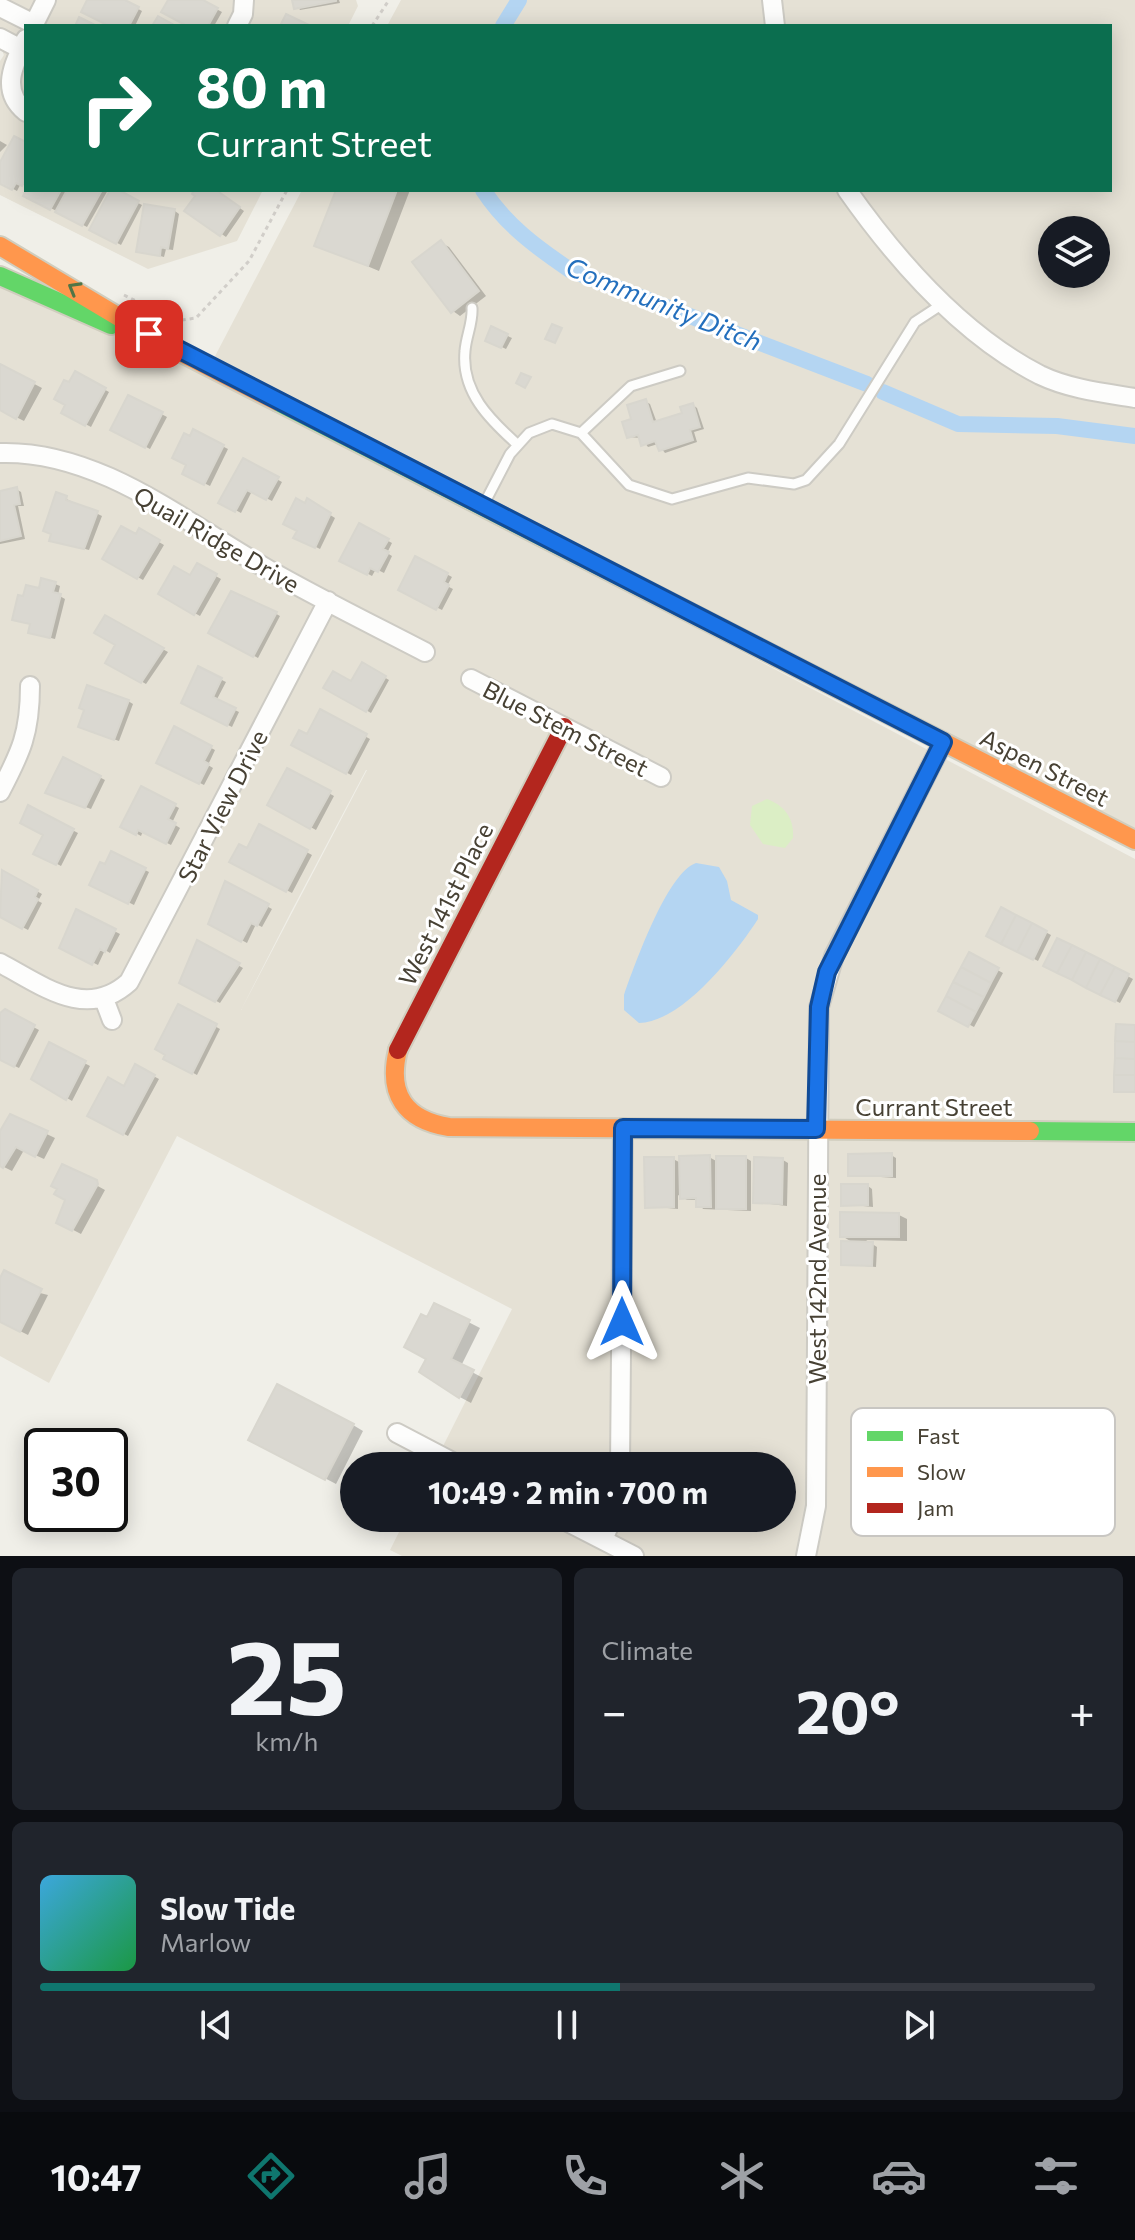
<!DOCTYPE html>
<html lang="en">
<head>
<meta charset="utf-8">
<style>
  body { margin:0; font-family:Commissioner,sans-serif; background:#20242c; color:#f1f3f6; height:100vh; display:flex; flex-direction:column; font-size:30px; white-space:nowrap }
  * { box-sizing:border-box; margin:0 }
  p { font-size:26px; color:#9ea1a6 }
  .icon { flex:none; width:44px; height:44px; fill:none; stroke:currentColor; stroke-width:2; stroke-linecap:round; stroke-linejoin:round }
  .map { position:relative; height:1556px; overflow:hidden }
  .details { display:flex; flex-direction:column; gap:12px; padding:12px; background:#0d0f14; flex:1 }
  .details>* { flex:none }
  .top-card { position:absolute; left:24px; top:24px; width:1088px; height:168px; border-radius:0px; box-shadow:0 4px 20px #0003; background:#0b6e4f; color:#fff; overflow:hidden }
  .fabs { position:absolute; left:1038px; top:216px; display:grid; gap:16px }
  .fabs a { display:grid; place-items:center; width:72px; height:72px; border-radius:50%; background:#171b24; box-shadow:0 4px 20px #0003; font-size:40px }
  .speed { position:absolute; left:24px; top:1428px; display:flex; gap:16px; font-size:40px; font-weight:700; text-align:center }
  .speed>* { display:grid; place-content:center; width:104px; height:104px; border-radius:50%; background:#171b24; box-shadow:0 4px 20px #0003; line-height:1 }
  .speed .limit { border:4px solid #111; border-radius:12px; background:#fff; color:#111 }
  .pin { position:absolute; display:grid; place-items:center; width:68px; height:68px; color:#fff; margin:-34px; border-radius:16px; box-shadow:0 4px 12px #0006 }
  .me { position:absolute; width:88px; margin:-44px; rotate:0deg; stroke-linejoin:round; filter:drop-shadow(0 0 6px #0008) }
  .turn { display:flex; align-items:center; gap:28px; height:168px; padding:0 40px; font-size:36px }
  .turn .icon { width:104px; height:104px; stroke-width:2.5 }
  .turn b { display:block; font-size:56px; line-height:68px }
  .big { font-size:60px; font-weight:700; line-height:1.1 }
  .details .widget { flex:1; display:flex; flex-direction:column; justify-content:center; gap:12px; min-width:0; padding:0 28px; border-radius:12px; background:#20242c }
  .details .dial { align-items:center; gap:0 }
  .dial b { font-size:104px; line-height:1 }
  .song { display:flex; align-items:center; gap:24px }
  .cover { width:96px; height:96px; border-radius:12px; background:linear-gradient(135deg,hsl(200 70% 55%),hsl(140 70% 35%)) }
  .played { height:8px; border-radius:4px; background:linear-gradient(90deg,#0f766e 55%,#363941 55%) }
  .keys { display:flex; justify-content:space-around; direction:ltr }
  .heat { display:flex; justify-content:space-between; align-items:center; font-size:44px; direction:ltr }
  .details .tiles { flex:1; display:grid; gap:12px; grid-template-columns:1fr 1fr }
  .widget:last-child { grid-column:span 2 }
  .trip { position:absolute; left:340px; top:1452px; width:456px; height:80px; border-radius:40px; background:#171b24; box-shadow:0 4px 20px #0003; font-weight:700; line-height:80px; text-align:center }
  .menu { display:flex; height:128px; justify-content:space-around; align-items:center; background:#090b0e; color:#9ea1a6 }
  .menu .icon { width:56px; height:56px }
  .menu .active { color:#0f766e }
  .menu b { font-size:36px; color:#f1f3f6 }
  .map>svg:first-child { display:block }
</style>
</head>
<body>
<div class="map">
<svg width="1135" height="1556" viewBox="0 0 1135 1556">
  <rect width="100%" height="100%" fill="#f0efe8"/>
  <path fill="#e5e1d5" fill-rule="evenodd" d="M0,0H356L358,6L348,26H26V190H263L237,241L148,269L0,195V61L4,55L0,46Z
    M401,0H1135V828L213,360L302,190H1110V26H387ZM1052,230H1096V274H1052Z
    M0,281L142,344L497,523L1135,859V1556H402L390,1550L406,1518H782V1466H433L512,1309L177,1136L49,1383L0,1356ZM366,770H367L241,1010L292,910Z"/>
  <path fill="#dbeec5" d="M767,799C785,806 794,818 793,838L785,848L763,844L750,825L752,806Z"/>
  <path fill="#b4d5f2" d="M696,863L719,867L727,881L731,900L758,915V919C736,953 683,1022 639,1023L624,1010V995C635,964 667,873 696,863Z"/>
  <path fill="#0003" d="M90,0H121L142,11L135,26H112Z
    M170,0H199L222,12L214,26H191Z
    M294,0H339L340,3L300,10Z
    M0,141L7,145L0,152Z
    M26,144V186L21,183L17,191L0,182V166Z
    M28,190H108L87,227L26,195Z
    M112,190L142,205L121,245L91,229Z
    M198,190H214L244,211L226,237L187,210Z
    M338,190H410L379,271L317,245Z
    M175,211L179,214L173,250L166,249L164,257L138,250Z
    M441,243L449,247L486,296L460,316L453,311Z
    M492,329L512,338L506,349L487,340Z
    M0,366L42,388L24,421L0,409Z
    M76,374L109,392L91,427L63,412Z
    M129,397L167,417L150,449L113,430Z
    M645,401L650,404L657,423L685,414L693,405L697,408L704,429L694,432L697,442L665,453L658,444L648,447L641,438L629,437L634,420Z
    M194,432L228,449L210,486L184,473Z
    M243,461L282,482L272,501L252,491L241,513L221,502Z
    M16,489L21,492L24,506H18L25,539L0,544V493Z
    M58,495L102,516L89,550L51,540Z
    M308,501L335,518L320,549L296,537Z
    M360,526L392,543L387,553L392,556L384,573L376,569L372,576L342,560Z
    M140,531L164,545L143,580L104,558Z
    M416,558L452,577L447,586L453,589L442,610L400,589Z
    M198,566L221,579L200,616L161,594L191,578Z
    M55,584L60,586L58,595L65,599L55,639L35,634L25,598Z
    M260,605L280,616L258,658L211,633Z
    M105,618L168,652L146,684L108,662L118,644Z
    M363,665L389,680L371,713L326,687L352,684Z
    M199,669L226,682L216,701L239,712L232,727L183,703Z
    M128,701L133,704L119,741L85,729Z
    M320,712L370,739L351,775L294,744L307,736Z
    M175,729L215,750L208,765L213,768L204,785L158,762Z
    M64,759L105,780L91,809L52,795Z
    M288,771L334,796L316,830L270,805Z
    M142,789L179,808L172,823L180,828L171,845L143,831L141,836L123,826Z
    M29,808L78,833L61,866L36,853L45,834Z
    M260,827L312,855L292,893L232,861L248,851Z
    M112,854L149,872L134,905L92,884Z
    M3,873L42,894L38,901L42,903L28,930L0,915Z
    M226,884L272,909L262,927L256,924L247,943L210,923Z
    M1001,909L1051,935L1038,961L988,935Z
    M77,912L120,934L110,953L105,950L98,965L62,947Z
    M1058,940L1133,979L1120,1003L1046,965Z
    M198,943L243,968L220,1003L182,982Z
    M970,955L1003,973L974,1027L941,1010Z
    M179,1007L220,1029L197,1075L166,1058Z
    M5,1012L39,1030L19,1068L0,1059V1015Z
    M50,1045L90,1066L72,1101L34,1078Z
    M136,1067L159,1079L128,1136L90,1116L125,1088Z
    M11,1117L55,1138L44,1159L24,1150L12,1171L0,1165V1138Z
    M891,1155L896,1158V1178L850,1175Z
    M709,1157L718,1162L746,1158L751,1161V1211L703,1209L698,1200H687L678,1195V1209L646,1206L673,1159L681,1163Z
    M783,1160L788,1163L787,1206L755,1202Z
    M63,1167L105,1190L81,1234L58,1222L67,1199Z
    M868,1186L872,1189L873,1207L843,1204Z
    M899,1215L907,1219V1241L866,1240L877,1247L876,1267L843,1264L855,1244L842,1236Z
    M0,1283L48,1295L28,1335L0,1321Z
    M435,1305L480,1328L461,1366L483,1378L471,1403L443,1388L445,1384L428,1359V1319Z
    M353,1425L363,1431L336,1484L262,1445Z"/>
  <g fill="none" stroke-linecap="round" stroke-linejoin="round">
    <path stroke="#b4d5f2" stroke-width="16" d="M503,26L519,0
      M483,190C506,225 536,247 570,270L867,384
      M883,392L958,424L1057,426L1135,436"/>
  </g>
  <path fill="#dad8d1" stroke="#d8d6ce" stroke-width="2" d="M87,0H125L139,7L129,26H109L81,12Z
    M168,0H203L218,8L208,26H187L161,12Z
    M292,0H336V1L294,9Z
    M286,14L311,26H280Z
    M158,16L176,26H152Z
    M79,17L97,26H75Z
    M14,136L26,142V179L22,186L16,183L12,190L0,184V162Z
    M26,190H61L50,210L23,196Z
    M67,190H102L82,226L55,212Z
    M110,190H119L139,201L116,244L89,230Z
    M194,190H216L240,207L220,236L184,211L195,196L192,194Z
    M336,190H397L368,266L314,246Z
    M144,204L175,209L168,249L161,247L160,256L136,252Z
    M441,240L479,291L451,313L412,262Z
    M552,324L562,328L555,343L545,339Z
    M491,326L508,334L501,348L485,341Z
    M0,364L35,382L16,419L0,410Z
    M75,371L106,388L85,426L61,413L65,405L54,399L64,380L69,382Z
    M521,373L531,377L525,388L516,383Z
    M128,395L163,412L145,448L110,430Z
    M646,399L653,422L682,413L680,407L693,403L700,427L690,430L693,440L659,451L655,441L641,446L638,435L627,438L622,422L631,419L627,405Z
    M193,429L224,445L204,485L182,474L186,465L172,458L184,433L190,436Z
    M243,458L279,477L266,500L247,490L235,512L218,503Z
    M17,487L20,504L14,505L21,536L0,541V491Z
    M56,492L67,496L66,500L98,511L84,549L49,541L51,534L43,531Z
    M296,498L305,503L307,498L331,513L315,548L293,538L297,531L283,524Z
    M359,523L389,539L383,549L389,552L378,572L370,568L367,575L339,561Z
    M121,526L136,534L139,528L160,540L137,579L102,559Z
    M415,556L448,573L444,582L449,585L436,610L398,590Z
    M197,563L217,574L194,615L158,594L174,566L190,575Z
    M41,578L56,582L53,592L61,594L50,638L28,633L30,624L12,620L18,595L23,596L26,585L39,588Z
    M231,591L277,612L253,657L208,633Z
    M105,615L164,648L141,683L105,663L115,645L94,633Z
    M362,662L386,676L366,712L323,688L333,671L351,681Z
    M198,666L222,678L213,697L236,708L227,726L181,703Z
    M87,685L129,700L114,740L78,727L84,710L79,708Z
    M320,709L367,734L346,774L291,745L299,730L307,734Z
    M174,726L212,746L204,761L209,764L199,784L156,763Z
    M63,757L101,776L85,808L45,793Z
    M287,768L331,791L310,829L267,805Z
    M141,786L176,804L168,819L176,823L166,844L138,830L136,835L120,827Z
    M28,805L74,829L56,865L33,854L43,835L20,823Z
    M259,824L308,850L286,892L229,862L239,844L247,848Z
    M111,851L146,868L128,904L89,885L100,862L105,864Z
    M2,870L38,890L35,897L38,899L22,929L0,917Z
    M225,881L269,904L257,926L251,923L241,942L208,924Z
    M1001,907L1016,915L1001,944L986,936Z
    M76,909L116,929L105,952L100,949L92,965L59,948Z
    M1016,915L1032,923L1017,952L1001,944Z
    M1032,923L1047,931L1033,960L1017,952Z
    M1057,938L1072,945L1057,973L1043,966Z
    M197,940L240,963L215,1002L179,983Z
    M1072,945L1086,952L1072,980L1057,973Z
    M969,952L999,968L991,983L961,967Z
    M1086,952L1100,959L1086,988L1072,980Z
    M1100,959L1115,967L1100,995L1086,988Z
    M961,967L991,983L984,997L953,982Z
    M1115,967L1129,974L1115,1002L1100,995Z
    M953,982L984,997L976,1012L946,996Z
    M946,996L976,1012L968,1027L938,1011Z
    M178,1004L217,1024L192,1074L163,1059L165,1055L155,1049Z
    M5,1009L35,1025L14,1067L0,1060V1013Z
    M1116,1024L1135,1025V1042L1115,1041Z
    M1115,1041L1135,1042V1059L1115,1058Z
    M49,1042L86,1061L66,1100L31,1079Z
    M1115,1058L1135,1059V1075H1114Z
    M135,1064L155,1075L123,1135L87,1116L108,1077L124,1086Z
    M1114,1075H1135V1092H1114Z
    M10,1114L48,1131L35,1157L16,1147L3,1168L0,1166V1131Z
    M892,1153V1176H848V1154Z
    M710,1155L711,1207H696V1198L680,1199L679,1156Z
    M716,1156H746V1209H716Z
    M644,1157H674V1207L645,1208Z
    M754,1157L783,1158L782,1204L753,1203Z
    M62,1164L97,1180L98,1184L72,1231L56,1223L65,1200L54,1194L57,1189L51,1186Z
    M841,1184H868V1205L841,1206Z
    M840,1212L899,1213V1237H840Z
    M841,1241L873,1242L872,1266L841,1265Z
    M4,1270L42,1289L20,1332L0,1322V1278Z
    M434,1303L470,1320L451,1359L474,1370L459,1398L419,1372L426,1359L404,1347L421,1314L427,1317Z
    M277,1384L354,1424L325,1480L248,1440Z"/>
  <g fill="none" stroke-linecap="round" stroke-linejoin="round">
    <defs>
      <path id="lane" d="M472,308C473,323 466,336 465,351C461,392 490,420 518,445
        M581,433L631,386L680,371
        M483,506L510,454L529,433L552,424L581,433L629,485L672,499L748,478L794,484L806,480L839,444L915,322L944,303"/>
      <path id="street" d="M772,0L775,26
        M0,7L34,24
        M33,26L46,0
        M237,26L243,14L244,0
        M0,38L21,49
        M26,39C13,65 0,91 26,112
        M847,190C897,261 962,335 1040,375C1069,389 1104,393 1135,398
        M0,453C100,450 185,523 269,570C320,599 373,625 425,652
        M471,679L661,777
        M0,792C21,752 30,733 30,686
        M0,963C42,985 86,1021 129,982L328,601
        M104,999L112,1020
        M397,1433L460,1466
        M620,1466L623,1128
        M560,1518L634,1556
        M603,1540L612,1518
        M806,1556L816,1506L819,1007L834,956L943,742"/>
      <path id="fast" d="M0,276L111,325
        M278,402L777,657
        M1030,1131L1135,1132"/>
      <path id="slow" d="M0,246L164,344L278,402
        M777,657L1135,840
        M398,1050C387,1094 405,1120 449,1127L1030,1131"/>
      <path id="jam" d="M398,1050L564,727"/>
    </defs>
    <use href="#lane" stroke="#cdcbc4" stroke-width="13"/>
    <use href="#street" stroke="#cdcbc4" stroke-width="22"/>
    <use href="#fast" stroke="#d0cdbe" stroke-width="22"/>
    <use href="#slow" stroke="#d0cdbe" stroke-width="22"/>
    <use href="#jam" stroke="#d0cdbe" stroke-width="22"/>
    <path stroke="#d1cec9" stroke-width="3" stroke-dasharray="4 4" stroke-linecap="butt" d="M372,26L389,0
      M124,295L175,321L196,318L249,261L287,190"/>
    <use href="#lane" stroke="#fdfdfc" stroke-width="9"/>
    <use href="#street" stroke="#fdfdfc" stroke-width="18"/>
    <use href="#fast" stroke="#63d668" stroke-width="18"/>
    <use href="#slow" stroke="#ff974d" stroke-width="18"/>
    <use href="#jam" stroke="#b3261e" stroke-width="18"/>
  </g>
  <defs><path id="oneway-chevron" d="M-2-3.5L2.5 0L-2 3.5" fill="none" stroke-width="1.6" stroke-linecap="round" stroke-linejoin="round" transform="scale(2)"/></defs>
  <use stroke="#517546" href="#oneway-chevron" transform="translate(74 288) rotate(-150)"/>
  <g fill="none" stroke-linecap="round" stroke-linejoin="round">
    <defs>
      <path id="route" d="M149,334L943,742L827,972L819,1007L816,1129L623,1128L622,1322"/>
    </defs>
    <use href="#route" stroke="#114b97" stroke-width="20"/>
    <use href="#route" stroke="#1a73e8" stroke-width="14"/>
  </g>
  <g text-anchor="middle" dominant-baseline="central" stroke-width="6" stroke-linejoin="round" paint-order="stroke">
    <g font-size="24" fill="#474134" stroke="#fff">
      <text transform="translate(217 539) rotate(30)">Quail Ridge Drive</text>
      <text transform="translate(566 728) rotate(27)">Blue Stem Street</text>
      <text transform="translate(1045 767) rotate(27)">Aspen Street</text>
      <text transform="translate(222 806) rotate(-63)">Star View Drive</text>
      <text transform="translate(445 904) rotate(-63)">West 141st Place</text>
      <text x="934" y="1106">Currant Street</text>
      <text transform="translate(816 1279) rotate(-90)">West 142nd Avenue</text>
    </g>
    <g font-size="26" font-style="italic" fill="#236fbd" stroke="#fff">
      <text transform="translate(664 303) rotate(22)">Community Ditch</text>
    </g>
  </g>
  <rect x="851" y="1408" width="264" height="128" rx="12" fill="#fff" stroke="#c8c6c2" stroke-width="2"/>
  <rect x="867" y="1431" width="36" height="10" fill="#63d668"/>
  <rect x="867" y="1467" width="36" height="10" fill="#ff974d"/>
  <rect x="867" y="1503" width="36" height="10" fill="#b3261e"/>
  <g font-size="22" fill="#474134">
    <text x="917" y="1444">Fast</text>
    <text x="917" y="1480">Slow</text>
    <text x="917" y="1516">Jam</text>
  </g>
</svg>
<div class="fabs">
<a><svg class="icon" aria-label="layers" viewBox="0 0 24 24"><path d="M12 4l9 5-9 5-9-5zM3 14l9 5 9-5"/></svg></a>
</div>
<div class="speed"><div class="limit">30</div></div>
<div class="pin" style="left:149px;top:334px;background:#d93025"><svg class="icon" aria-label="arrive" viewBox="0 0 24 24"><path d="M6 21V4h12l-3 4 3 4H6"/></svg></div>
<svg class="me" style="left:622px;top:1322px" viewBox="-20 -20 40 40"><path d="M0-17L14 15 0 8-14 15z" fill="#1a73e8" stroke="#fff" stroke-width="4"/></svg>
<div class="trip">10:49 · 2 min · 700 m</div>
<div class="top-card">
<div class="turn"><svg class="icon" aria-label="right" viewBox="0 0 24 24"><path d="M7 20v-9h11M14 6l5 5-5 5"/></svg><div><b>80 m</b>Currant Street</div></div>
</div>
</div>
<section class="details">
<div class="tiles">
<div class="widget dial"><b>25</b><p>km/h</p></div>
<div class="widget"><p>Climate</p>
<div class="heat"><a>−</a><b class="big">20°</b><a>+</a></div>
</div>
<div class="widget">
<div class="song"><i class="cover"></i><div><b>Slow Tide</b><p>Marlow</p></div></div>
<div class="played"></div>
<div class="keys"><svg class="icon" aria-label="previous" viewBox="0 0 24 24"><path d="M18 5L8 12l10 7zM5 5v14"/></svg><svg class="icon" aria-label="pause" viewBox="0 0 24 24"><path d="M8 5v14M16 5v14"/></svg><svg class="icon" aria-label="next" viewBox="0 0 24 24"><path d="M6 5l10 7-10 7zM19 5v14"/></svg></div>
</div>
</div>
</section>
<nav class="menu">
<b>10:47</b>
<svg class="icon active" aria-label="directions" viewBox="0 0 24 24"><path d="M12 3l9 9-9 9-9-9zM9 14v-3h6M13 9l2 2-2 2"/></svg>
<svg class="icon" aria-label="music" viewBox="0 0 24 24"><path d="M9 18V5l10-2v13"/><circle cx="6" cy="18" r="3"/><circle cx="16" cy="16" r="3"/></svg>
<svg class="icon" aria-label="phone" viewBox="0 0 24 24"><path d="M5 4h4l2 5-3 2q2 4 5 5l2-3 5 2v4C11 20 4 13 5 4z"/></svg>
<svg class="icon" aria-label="climate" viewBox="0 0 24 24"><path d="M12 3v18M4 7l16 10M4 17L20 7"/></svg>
<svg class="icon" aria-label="car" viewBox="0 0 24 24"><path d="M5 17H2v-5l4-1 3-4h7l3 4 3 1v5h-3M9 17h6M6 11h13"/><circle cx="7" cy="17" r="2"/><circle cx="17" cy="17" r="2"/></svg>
<svg class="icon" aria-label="filters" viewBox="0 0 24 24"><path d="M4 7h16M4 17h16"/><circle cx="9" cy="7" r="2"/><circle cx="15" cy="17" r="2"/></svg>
</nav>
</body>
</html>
